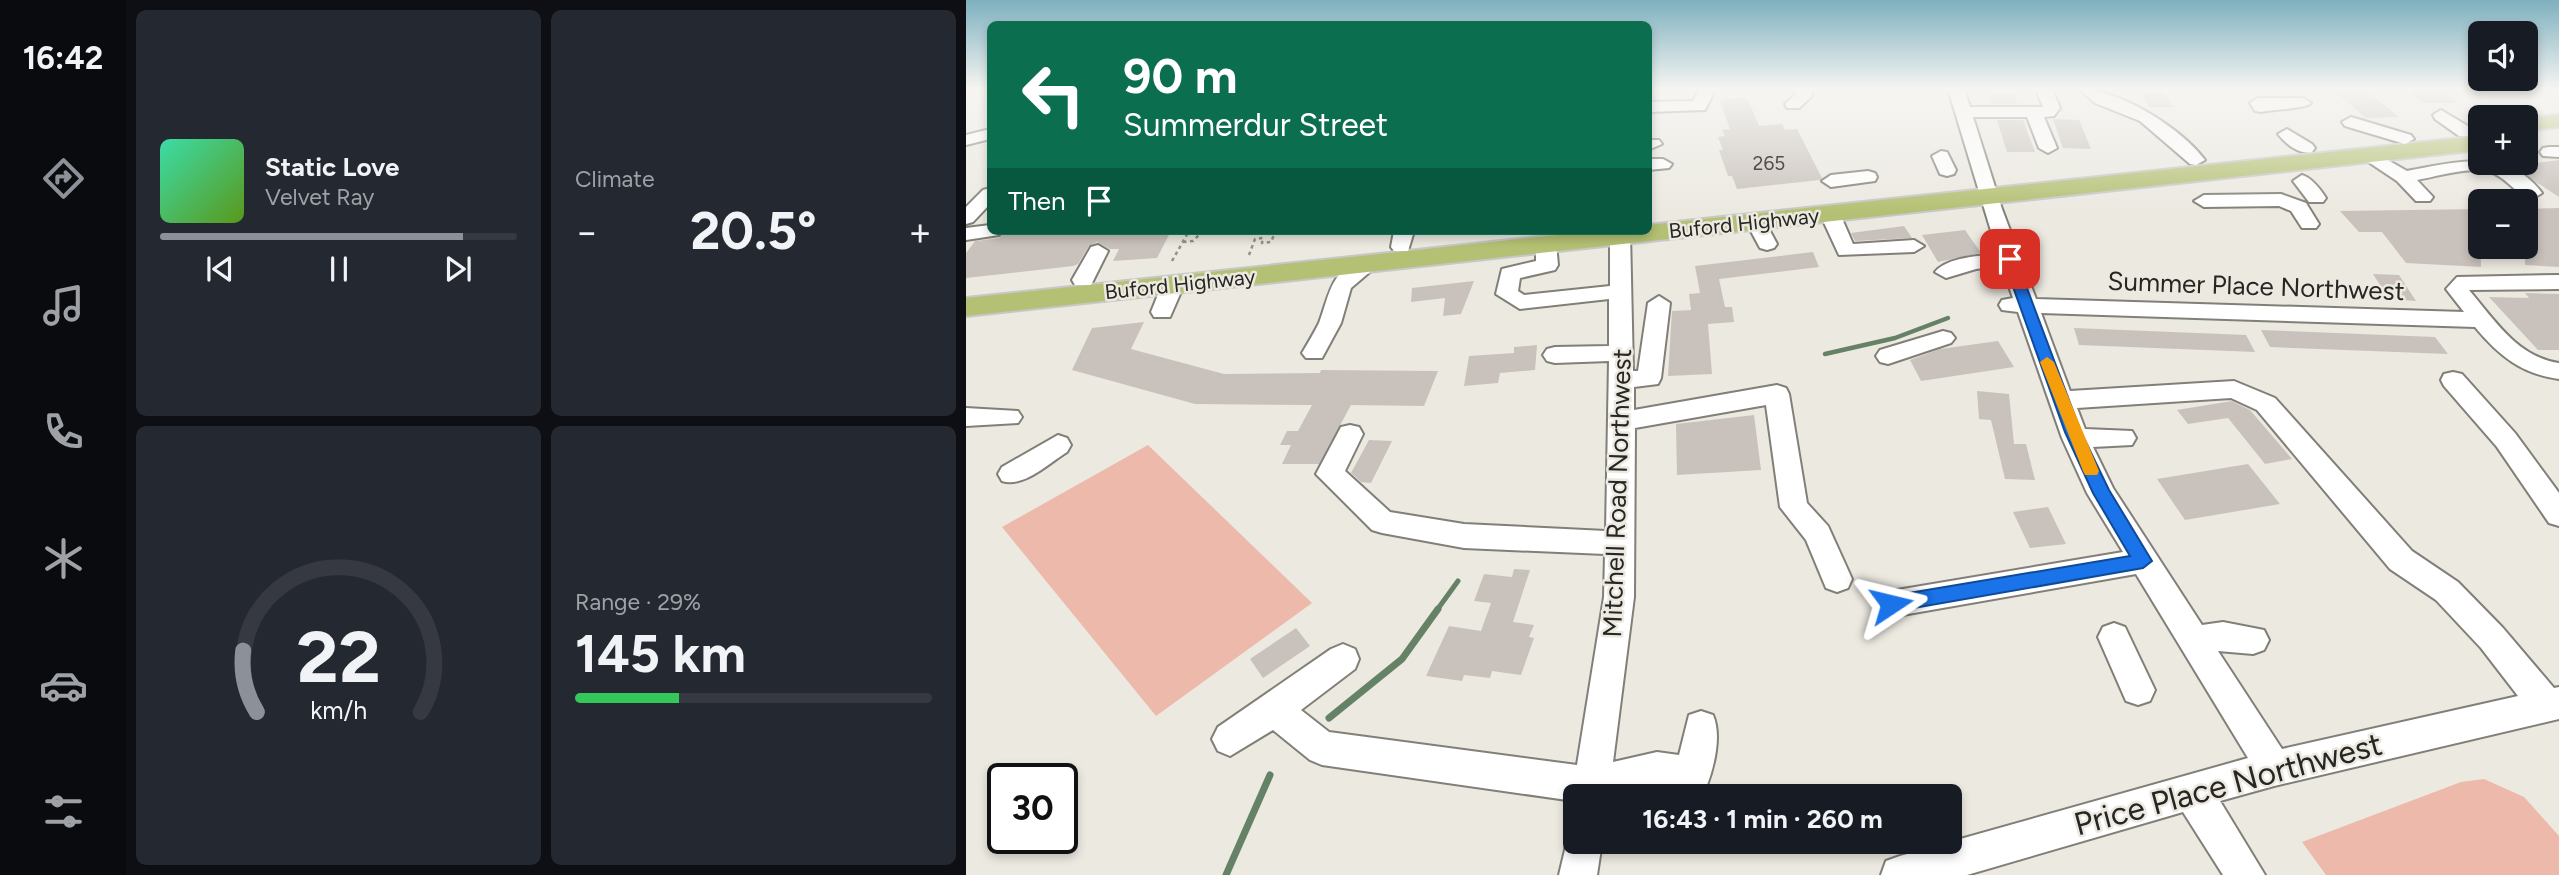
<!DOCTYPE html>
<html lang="en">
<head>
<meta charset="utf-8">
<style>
  body { margin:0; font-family:Figtree,sans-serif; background:#242831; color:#f1f3f6; height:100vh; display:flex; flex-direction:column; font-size:26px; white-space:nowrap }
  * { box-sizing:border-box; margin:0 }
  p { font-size:23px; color:#9ea1a6 }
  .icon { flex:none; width:38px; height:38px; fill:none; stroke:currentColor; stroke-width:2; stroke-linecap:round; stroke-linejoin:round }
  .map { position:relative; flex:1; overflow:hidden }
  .side { display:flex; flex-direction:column; gap:10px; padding:10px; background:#0d0f14; width:840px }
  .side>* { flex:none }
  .banner { position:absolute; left:21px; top:21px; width:665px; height:214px; border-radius:10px; box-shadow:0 4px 10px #0003; background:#0b6e4f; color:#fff; overflow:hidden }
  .controls { position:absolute; left:1502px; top:21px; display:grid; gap:14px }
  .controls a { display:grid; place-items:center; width:70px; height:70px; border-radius:10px; background:#171b24; box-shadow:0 4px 10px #0003; font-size:35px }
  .speed { position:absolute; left:21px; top:763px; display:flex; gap:14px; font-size:35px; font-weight:700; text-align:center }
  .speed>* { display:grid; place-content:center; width:91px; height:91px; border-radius:50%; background:#171b24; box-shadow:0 4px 10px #0003; line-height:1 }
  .speed .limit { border:4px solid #111; border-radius:10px; background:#fff; color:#111 }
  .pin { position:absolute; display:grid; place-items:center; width:60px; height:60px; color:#fff; margin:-30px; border-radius:14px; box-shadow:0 4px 10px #0006 }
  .me { position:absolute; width:77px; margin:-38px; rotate:80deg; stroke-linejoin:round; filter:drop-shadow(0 0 5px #0008) }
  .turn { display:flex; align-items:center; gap:24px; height:147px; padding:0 21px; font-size:32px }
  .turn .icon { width:91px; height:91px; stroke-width:2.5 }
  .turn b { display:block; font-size:49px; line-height:60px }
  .then { display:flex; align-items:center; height:66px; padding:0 21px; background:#0003; gap:14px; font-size:26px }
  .big { font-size:52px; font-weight:700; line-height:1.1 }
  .side .widget { flex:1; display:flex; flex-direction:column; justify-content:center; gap:10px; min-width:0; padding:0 24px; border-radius:10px; background:#242831 }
  .side .dial { align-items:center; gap:0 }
  .dial svg { height:182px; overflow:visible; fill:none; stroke:#363941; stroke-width:7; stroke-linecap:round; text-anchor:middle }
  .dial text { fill:#f1f3f6; stroke:none }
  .song { display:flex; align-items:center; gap:21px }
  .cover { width:84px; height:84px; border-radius:10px; background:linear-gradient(135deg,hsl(160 70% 55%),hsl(90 70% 35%)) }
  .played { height:7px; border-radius:4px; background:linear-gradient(90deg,#8c9099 85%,#363941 85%) }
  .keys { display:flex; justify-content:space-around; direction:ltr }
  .heat { display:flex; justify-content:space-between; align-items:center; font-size:38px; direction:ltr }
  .charge { height:10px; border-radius:5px; background:linear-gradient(90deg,#34c759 29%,#363941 0) }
  .side .tiles { flex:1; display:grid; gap:10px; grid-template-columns:repeat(2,1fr) }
  .trip { position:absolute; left:597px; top:784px; width:399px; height:70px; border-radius:10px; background:#171b24; box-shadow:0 4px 10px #0003; font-weight:700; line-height:70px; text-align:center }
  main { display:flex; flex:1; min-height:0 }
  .dock { display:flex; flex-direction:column; width:126px; justify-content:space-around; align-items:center; background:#090b0e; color:#9ea1a6 }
  .dock .icon { width:49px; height:49px }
  .dock .active { color:#8c9099 }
  .dock b { font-size:32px; color:#f1f3f6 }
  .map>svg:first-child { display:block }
</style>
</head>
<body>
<main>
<nav class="dock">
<b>16:42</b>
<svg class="icon active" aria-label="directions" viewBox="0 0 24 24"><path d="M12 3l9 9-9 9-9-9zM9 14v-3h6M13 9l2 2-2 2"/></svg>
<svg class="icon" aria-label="music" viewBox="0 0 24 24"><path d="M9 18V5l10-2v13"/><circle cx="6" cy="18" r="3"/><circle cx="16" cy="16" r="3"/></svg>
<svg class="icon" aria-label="phone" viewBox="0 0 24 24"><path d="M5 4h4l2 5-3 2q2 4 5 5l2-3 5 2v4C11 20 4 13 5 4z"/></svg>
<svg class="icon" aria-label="climate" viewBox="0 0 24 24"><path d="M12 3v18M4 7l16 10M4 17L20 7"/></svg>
<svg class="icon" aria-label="car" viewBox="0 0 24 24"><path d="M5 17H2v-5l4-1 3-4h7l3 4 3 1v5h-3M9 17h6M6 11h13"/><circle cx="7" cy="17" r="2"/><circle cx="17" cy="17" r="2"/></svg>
<svg class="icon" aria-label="filters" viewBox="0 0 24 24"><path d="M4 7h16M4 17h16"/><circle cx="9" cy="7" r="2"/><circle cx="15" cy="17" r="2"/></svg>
</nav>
<section class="side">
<div class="tiles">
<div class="widget">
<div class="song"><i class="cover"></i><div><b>Static Love</b><p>Velvet Ray</p></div></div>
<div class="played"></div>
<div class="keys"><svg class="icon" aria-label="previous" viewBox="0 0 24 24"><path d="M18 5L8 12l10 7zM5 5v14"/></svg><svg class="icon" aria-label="pause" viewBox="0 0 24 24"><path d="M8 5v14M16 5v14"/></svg><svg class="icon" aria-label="next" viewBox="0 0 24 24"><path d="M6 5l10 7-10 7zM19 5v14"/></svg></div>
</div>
<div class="widget"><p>Climate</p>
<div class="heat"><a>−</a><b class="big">20.5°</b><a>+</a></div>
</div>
<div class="widget dial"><svg viewBox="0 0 100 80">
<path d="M14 69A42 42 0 1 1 86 69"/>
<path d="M14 69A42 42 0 0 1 8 42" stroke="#8c9099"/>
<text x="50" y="56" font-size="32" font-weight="700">22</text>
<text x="50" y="72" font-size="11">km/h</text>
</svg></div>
<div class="widget"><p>Range · 29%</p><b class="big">145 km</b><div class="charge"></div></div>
</div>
</section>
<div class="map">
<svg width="1593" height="875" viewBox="0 0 1593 875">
  <rect width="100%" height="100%" fill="#ece9e1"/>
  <path fill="#ecb9ab" d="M182,445L346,603L190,716L36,527Z
    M1518,779L1558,797L1593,836V875H1360L1336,842L1495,782Z"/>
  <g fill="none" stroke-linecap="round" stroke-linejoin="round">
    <path stroke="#658266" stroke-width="4.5" d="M859,354L929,338L982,318"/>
    <path stroke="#658266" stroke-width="5" d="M471,610L492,581"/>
    <path stroke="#658266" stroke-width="7" d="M363,718L436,659L472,609
      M260,875L304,775"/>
  </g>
  <path fill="#c9c2bc" d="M1366,89H1398L1433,117L1400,118Z
    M1440,89H1474L1491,103H1456Z
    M1175,92L1198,93L1207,107H1183Z
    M1023,94H1048L1051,104H1026Z
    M781,97L793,126L816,124L819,130L831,129L856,178L854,180L771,189L766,176H762L753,150H757L752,137L759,136L756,130L764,129L754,100Z
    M1087,119L1113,120L1125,149L1097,148Z
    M1031,120H1057L1069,152H1041Z
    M1593,160V197L1570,182L1558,173L1566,172L1554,165Z
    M1593,208V267L1559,265V209Z
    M1514,209L1515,267L1440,263L1416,232H1393L1374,211Z
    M938,226L946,238L889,241L885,233Z
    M999,230L1015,253L972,262L956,235Z
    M40,231H205L191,258L147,261L153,249H144L131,242L123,246L112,264L107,266L0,278V253L9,241L33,238Z
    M847,252L853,267L753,279L759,307H766L768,322L742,324L746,374L702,376L706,311L725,310L723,294L734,293L729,266Z
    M1407,274L1433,275L1450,301L1423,299Z
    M508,281L495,314L477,316L479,298L445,302L446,288Z
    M1559,293L1593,294V350H1572L1523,297L1563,298Z
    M178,322L165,349L258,374L354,373L355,370L472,371L458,406L385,405L353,464H316L325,445H314L321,431H332L346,405L229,404L106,370L126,328Z
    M1108,328L1280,335L1289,352L1113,345Z
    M1295,330L1469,337L1482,354L1304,347Z
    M1032,341L1048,367L955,381L944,360L974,349Z
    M571,345L569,370L534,373L532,383L498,386L503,356L548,353V347Z
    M1011,391L1043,394L1048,444H1060L1069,480L1039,479L1025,420L1013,419Z
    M1266,401L1284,410L1326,459L1299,464L1262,418L1222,424L1211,410Z
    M788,415L795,470L711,475L710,424Z
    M403,440L426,441L405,483L395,482L385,473Z
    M1282,464L1314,504L1219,520L1191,479Z
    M1082,507L1100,544L1064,548L1047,512Z
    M548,569L564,570L547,622L568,625L563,637L568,638L555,675L526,671L524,678L498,675L496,681L460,676L483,626L515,631L525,603L508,601L518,574L546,577Z
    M330,628L344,646L297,678L284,659Z"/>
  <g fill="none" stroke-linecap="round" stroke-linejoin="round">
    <defs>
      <path id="minor" d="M740,89L747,94L739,110L682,112V102L727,101L733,91Z
        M829,89H845L846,96L833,108H821L819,104L830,94Z
        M982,89H998L1004,107H1077L1070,89H1086L1094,108L1088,116L1078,117L1091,148L1082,153L1073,148L1061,117H1007L1036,209L1070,299L1498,312L1480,289L1491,277L1593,275V289L1503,290C1528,319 1551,357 1593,363V379C1556,374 1533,356 1509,327L1075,313L1104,391L1268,381L1309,398L1446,551L1492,582L1537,628L1588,688L1593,687V719L1308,786L1254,801L1299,875H1257L1217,812L1001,875H915L920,861L934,856L1282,758L1170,574L925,617L914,613L909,604L914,595L925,591L1157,552L1121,493L1096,438L1052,312L1036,310L1033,305L1036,300L1047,298L1036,266L1010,269L980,278L969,272C981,257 1014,256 1032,254ZM1265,398L1291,410L1424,569L1470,600L1515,648L1552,696L1316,749L1252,651L1287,654L1298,650L1303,640L1298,630L1257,622L1236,625L1147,488L1127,447L1166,445L1170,438L1166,431L1119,429L1111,408Z
        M1113,89C1153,89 1215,128 1239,160L1230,165L1224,164L1174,121L1129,103Z
        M1292,98H1337L1345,103C1339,109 1307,109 1295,112L1289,111L1284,103Z
        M1475,110L1505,128L1508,132L1505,136H1493L1469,119L1467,115Z
        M1385,117L1445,135L1448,139L1439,144L1379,126L1376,122Z
        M24,129V139L0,145V135Z
        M1321,129L1346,144L1349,148L1346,152C1333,155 1320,144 1312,134Z
        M682,140H693L696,144L682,150Z
        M1583,147H1593V157L1577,156L1574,152L1577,148Z
        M1404,150L1441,171C1489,162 1542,147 1576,193L1566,199C1553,196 1545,184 1534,177C1513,162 1474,176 1451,180L1467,197L1464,201H1450L1431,181L1398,159L1395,155Z
        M975,151L981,152L990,170L988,174L981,176L974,174L966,156Z
        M682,159H697L706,164L703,168L682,170Z
        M902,171L909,173L911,177L909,181L865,187L856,181L865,175Z
        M1336,175C1346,178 1354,189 1360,198L1357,202H1343L1327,181Z
        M24,188V204L7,222L0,224V207L17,190Z
        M1315,194L1340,203L1353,224L1350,228H1336L1325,211L1313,206L1238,207L1228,201L1238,195Z
        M864,208L874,214L887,244L948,240L958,246L948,252L873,255L854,214Z
        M790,216L797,218L811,244L808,248L801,250L794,248L780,222Z
        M24,225V231H36L33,235L0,240V228Z
        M428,231H448L442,251H428L425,247Z
        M644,231H664L667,371H672L682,303L693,296L704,303L695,378L692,384L668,387V410L811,385L820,388L823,394L841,503L862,526L886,579L882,588L871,592L860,588L840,540L814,507L800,405L669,428L668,597L647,762L691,752L713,755L723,715L735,711L747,715C756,736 748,767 740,788L727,793L691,788L655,796H609V804L608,801L356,765L344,760L307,730L264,756L252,751L246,739L252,727L365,649L377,644L389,649L393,659L389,669L335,710L363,732L611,765L638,597L639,554L498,548L416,533L406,530L350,474L375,427L384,425L393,427L397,434L379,471L424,512L498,524L640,531L643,361L589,363L581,361L577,355L581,349L589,347L643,346V299L554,309L530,294L536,269L570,261V244L580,238L590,244L592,265L589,270L554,278L552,291L558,295L644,286Z
        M132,245L142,251L125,285H109L106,280L125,247Z
        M401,259L412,265L385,288L375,323L356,358H340L336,353C342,343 348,333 353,323C364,294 364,268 401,259Z
        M207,278L218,285L204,317H188L185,312L196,285Z
        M977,331L985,333L989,338L985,343L922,364L914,362L910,356L914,350Z
        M1487,372L1496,374L1549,433L1593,493V526L1583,523L1531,447L1478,386L1475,380L1478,374Z
        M0,408L52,411L56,417L52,423L0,426Z
        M92,435L101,438L105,445L101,452C83,463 58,488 36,481L32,474L36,467Z
        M1148,623L1159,627L1189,690L1184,701L1172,705L1160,701L1132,637L1137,627Z
        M609,826V842H636L631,875H593L604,829Z"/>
      <path id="major" d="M1593,115V127L1559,131V118Z
        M1514,136V150L0,316V298L629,231H682V225Z"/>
    </defs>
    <use href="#minor" stroke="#817f77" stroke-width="4"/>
    <use href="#major" stroke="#c7c7c6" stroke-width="4"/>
    <path stroke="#94928c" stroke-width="2.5" stroke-dasharray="3.5 3.5" stroke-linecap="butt" d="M217,242L227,241L235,233
      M283,255L289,239L297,238L296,243L305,242L308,235
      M206,261L223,231"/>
    <use href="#minor" fill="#fff" fill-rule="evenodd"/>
    <use href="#major" fill="#b4c073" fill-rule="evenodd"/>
  </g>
  <linearGradient id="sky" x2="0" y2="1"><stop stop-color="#7eb0bf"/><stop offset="0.42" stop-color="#f6f5f2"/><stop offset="1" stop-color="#f6f5f2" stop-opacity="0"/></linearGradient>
  <rect width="1593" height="212" fill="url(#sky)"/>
  <path fill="#1a73e8" stroke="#114b97" stroke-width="2" d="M1044,255L1050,259L1115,432L1143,490L1186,561L1177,568L925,612L918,610L915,604L918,598L925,596L1164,556L1127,493L1099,432L1037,259Z"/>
  <path fill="#f59e0b" d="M1081,357L1088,362L1133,471L1131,475H1119L1117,471L1074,362Z"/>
  <g text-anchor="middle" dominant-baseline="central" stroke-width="5" stroke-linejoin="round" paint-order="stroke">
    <g font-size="19" fill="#504d49">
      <text x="803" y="163">265</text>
    </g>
    <g font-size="21" fill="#272623" stroke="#ece9e1">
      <text transform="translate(778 223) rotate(-6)">Buford Highway</text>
      <text transform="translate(214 284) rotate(-6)">Buford Highway</text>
    </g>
    <g font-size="26" fill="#272623" stroke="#ece9e1">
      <text transform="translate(1290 286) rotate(2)">Summer Place Northwest</text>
      <text transform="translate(651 493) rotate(-88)">Mitchell Road Northwest</text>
    </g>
    <g font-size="32" fill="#272623" stroke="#ece9e1">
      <text transform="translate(1262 784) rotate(-15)">Price Place Northwest</text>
    </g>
  </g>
</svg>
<div class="controls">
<a><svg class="icon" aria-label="sound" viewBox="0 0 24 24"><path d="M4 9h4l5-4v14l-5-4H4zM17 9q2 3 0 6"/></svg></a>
<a>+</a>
<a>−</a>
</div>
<div class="speed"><div class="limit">30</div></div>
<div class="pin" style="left:1044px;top:259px;background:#d93025"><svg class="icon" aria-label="arrive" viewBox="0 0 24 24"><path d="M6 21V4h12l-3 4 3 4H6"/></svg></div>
<svg class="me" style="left:925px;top:604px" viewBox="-20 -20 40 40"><path d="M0-17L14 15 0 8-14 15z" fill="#1a73e8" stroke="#fff" stroke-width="4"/></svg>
<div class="trip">16:43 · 1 min · 260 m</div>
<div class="banner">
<div class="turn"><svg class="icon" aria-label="left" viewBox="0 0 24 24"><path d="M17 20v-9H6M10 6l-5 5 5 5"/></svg><div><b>90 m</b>Summerdur Street</div></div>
<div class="then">Then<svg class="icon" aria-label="arrive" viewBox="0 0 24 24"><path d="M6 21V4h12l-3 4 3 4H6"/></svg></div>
</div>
</div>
</main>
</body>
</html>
